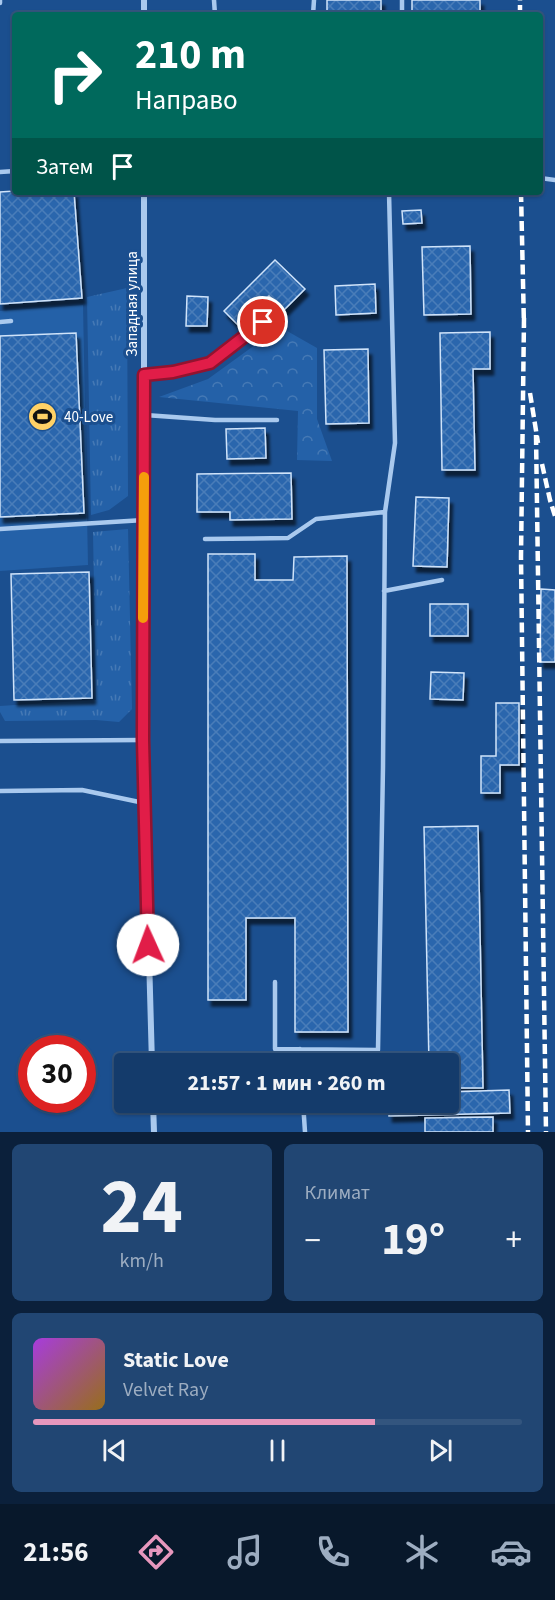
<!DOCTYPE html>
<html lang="ru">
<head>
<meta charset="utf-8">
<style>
  body { margin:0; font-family:"Source Sans 3",sans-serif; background:#214673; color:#f1f3f6; height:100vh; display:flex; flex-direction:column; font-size:22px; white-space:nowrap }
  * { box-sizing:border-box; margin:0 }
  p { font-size:20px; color:#9dadc1 }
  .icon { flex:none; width:33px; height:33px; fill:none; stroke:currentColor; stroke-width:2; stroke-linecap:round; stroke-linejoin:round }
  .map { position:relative; height:1132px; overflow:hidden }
  .sheet { display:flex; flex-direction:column; gap:12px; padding:12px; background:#0b203b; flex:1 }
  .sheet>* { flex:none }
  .hud { position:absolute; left:12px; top:12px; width:531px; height:183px; border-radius:6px; box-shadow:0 2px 4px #0004,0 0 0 2px #33557e; background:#00695c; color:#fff; overflow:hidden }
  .speed { position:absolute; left:18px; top:1035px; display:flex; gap:12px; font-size:30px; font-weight:700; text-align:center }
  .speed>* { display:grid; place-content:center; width:78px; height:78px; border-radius:50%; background:#143b6b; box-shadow:0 2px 4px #0004,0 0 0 2px #33557e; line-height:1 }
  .speed .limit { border:9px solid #d22; background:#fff; color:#111 }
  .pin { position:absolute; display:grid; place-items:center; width:51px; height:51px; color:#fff; margin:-26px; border:3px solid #fff; border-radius:50%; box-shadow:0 2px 6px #0007 }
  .me { position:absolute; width:66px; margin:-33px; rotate:358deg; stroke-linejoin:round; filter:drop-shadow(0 0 4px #0008) }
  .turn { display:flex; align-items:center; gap:21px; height:126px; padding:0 24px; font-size:27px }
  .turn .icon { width:78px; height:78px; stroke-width:2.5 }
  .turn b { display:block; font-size:42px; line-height:51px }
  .then { display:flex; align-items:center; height:57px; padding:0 24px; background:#0003; gap:12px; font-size:22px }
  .big { font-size:45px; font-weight:700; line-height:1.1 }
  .sheet .tile { flex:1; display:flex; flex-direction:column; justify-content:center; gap:9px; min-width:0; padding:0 21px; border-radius:9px; background:#214673 }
  .sheet .dial { align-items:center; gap:0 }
  .dial b { font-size:78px; line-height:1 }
  .song { display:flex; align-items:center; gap:18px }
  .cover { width:72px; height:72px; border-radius:9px; background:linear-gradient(135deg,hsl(280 70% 55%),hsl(40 70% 35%)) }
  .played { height:6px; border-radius:3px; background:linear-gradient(90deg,#e797bd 70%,#33557e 70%) }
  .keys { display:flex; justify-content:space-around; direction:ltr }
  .heat { display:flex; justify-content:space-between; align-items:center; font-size:33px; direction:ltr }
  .sheet .tiles { flex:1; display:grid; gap:12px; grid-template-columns:1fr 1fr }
  .tile:last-child { grid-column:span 2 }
  .trip { position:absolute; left:114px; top:1053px; width:345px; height:60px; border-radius:6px; background:#143b6b; box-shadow:0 2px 4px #0004,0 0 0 2px #33557e; font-weight:700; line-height:60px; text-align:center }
  .tab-bar { display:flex; height:96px; justify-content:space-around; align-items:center; background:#08182b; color:#9dadc1 }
  .tab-bar .icon { width:42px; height:42px }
  .tab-bar .current { color:#e797bd }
  .tab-bar b { font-size:27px; color:#f1f3f6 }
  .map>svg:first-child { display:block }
</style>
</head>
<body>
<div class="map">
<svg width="555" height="1132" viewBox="0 0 555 1132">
  <defs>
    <pattern id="grass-tufts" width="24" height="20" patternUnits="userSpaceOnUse" patternTransform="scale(1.5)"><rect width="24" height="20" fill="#2461a8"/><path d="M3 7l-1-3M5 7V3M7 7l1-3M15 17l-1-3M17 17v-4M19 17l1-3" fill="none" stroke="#4579b5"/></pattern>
    <pattern id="forest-crowns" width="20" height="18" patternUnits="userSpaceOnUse" patternTransform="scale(1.5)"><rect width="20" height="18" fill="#2461a8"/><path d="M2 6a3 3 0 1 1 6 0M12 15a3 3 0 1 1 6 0" fill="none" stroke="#4579b5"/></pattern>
    <pattern id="building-cross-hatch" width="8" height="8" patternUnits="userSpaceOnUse" patternTransform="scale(1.5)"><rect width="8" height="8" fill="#2a66ad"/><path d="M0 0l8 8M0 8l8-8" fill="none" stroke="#4a7db9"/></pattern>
    <filter id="shadow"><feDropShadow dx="3.5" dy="6" stdDeviation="1.5" flood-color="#0009"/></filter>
  </defs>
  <rect width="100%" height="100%" fill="#1b4f8f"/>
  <path fill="url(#grass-tufts)" d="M127,288L128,496L109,510L91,515L87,297Z
    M128,529L132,709L119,722L96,720L5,721L0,712V706L96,700L93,532Z"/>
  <path fill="url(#forest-crowns)" d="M280,327L317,348V419L332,461L297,460L298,411L159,397L208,379Z"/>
  <path fill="#2461a8" d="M83,305L88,565L0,571V311Z"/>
  <path fill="url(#building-cross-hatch)" stroke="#cfe3fa" stroke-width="1.5" filter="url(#shadow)" d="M327,0H381V15H327Z
    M412,0H480V15H412Z
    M15,191V192H74L82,298L0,304V192Z
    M421,210L422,223L403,224L402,211Z
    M470,246L471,314L424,315L422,247Z
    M275,260L305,289L284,310L269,296L239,326L224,311Z
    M375,284L376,313L336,315L335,286Z
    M187,296L208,297L207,326H186Z
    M490,332V369H473L475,470H442L440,333Z
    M76,333L84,513L0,517V336Z
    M368,349L369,423L326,424L324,350Z
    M265,428L266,458L227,459L226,429Z
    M291,473L292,519L230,520V512H197V474Z
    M416,497L449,498L447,567L413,566Z
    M208,554H255V580H293L294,557L347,556L348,1032H295V918H246V1000H208Z
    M89,572L92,698L14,700L11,574Z
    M541,589L555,590V662H540Z
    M430,604H468V636H430Z
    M431,672L464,673L463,700L430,699Z
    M496,703H519V765H500V793H481V756H496Z
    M478,826L483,1088H448V1064H429L424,827Z
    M509,1090L510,1113L389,1116V1102H448V1092Z
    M493,1117V1132H425V1118Z"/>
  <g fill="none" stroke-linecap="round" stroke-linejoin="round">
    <path stroke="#a9c9ee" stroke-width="4.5" d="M214,0L215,15
      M402,0V15
      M0,3V0
      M313,15L314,0
      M0,172L15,171
      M540,178L555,180
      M0,322L11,321
      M144,375L173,371L210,363L263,322
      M145,415L215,420H277
      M0,529L144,520
      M205,539L288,538L316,519L385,512L395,443L389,192
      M384,591L442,580
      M0,741L143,740
      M0,791L82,790L144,803
      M275,982V1049L378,1050L383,767L385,512
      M300,1049L301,1064
      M303,1102L305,1132"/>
    <path stroke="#a9c9ee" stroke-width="6" d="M144,0V15
      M144,192V487L143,740L152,1064
      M153,1102L154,1132"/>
    <path stroke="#fff" stroke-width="4.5" stroke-dasharray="10 4.5" stroke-linecap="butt" d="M520,15V0
      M521,192L524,327
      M524,318L521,557L528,1132
      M530,393L538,443
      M536,435L546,1132
      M542,464L550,500L555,516"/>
  </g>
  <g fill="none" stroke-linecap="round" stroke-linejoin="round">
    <defs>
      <path id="route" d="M148,945L143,740L144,375L173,372L210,363L263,322"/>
    </defs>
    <use href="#route" stroke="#92132f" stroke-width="15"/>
    <use href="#route" stroke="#e11d48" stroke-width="10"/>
    <path stroke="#f59e0b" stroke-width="10" d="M143,618L144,477"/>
  </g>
  <defs>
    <symbol id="stadium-disc" viewBox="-11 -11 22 22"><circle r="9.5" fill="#ffd166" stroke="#1b4f8f"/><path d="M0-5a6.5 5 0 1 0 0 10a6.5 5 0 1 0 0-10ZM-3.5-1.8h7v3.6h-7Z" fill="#111"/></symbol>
  </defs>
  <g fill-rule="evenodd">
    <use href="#stadium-disc" x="26" y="400" width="33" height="33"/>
  </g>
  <g text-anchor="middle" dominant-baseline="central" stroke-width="6" stroke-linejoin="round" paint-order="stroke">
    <g font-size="15" fill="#fff" stroke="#1b4f8f">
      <text transform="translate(132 304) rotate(-90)">Западная улица</text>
    </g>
    <g font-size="15" fill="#fff" stroke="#1b4f8f" text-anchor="start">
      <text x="64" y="417">40-Love</text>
    </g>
  </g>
</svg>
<div class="speed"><div class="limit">30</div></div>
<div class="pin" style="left:263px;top:322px;background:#d93025"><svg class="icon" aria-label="arrive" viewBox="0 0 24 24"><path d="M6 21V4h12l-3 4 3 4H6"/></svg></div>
<svg class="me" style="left:148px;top:945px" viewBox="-20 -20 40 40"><circle r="19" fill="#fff"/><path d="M0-13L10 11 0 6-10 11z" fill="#e11d48"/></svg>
<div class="trip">21:57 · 1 мин · 260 m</div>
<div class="hud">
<div class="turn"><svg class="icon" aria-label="right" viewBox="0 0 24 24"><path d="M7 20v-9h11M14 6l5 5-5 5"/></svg><div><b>210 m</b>Направо</div></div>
<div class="then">Затем<svg class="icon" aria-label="arrive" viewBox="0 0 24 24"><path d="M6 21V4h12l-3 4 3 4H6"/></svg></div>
</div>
</div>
<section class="sheet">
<div class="tiles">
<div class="tile dial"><b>24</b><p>km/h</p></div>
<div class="tile"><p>Климат</p>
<div class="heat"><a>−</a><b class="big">19°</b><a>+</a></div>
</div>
<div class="tile">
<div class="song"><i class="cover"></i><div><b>Static Love</b><p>Velvet Ray</p></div></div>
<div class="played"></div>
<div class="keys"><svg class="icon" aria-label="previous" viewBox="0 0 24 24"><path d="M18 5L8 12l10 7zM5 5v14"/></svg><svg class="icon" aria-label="pause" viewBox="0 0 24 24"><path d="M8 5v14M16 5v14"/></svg><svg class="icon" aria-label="next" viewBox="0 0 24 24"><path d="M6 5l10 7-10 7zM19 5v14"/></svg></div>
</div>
</div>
</section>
<nav class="tab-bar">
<b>21:56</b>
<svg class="icon current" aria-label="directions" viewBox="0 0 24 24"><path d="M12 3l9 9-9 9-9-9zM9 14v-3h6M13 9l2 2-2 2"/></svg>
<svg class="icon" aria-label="music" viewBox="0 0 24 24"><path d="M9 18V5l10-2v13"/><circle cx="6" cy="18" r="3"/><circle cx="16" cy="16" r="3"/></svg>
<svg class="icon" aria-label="phone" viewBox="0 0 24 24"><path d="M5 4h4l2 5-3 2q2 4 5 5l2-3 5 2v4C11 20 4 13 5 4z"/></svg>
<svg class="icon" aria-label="climate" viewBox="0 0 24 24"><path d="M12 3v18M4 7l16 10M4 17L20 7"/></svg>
<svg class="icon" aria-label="car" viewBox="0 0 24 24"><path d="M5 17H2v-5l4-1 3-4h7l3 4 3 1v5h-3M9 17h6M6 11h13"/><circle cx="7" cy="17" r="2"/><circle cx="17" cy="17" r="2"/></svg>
</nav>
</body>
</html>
